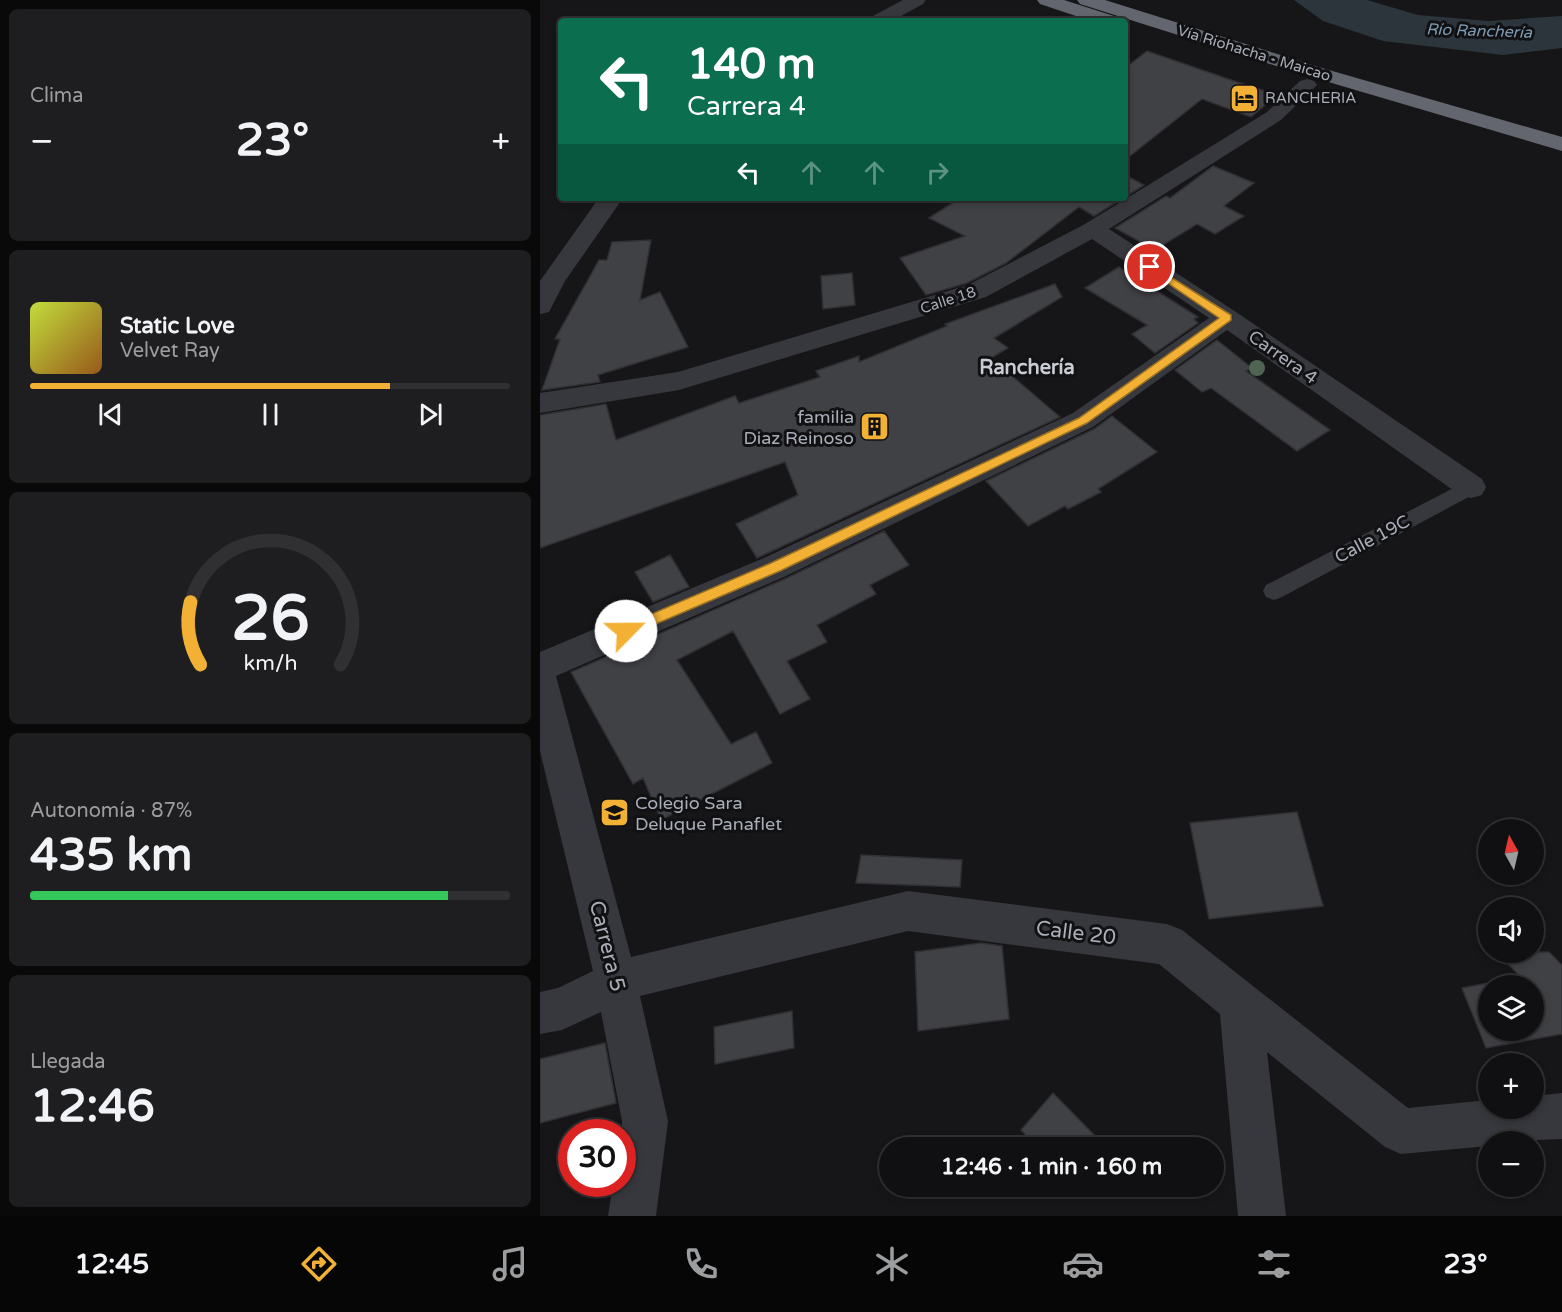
<!DOCTYPE html>
<html lang="es">
<head>
<meta charset="utf-8">
<style>
  body { margin:0; font-family:"Varela Round",sans-serif; background:#1e1e20; color:#f1f3f6; height:100vh; display:flex; flex-direction:column; font-size:22px; white-space:nowrap }
  * { box-sizing:border-box; margin:0 }
  p { font-size:20px; color:#9c9d9f }
  .icon { flex:none; width:33px; height:33px; fill:none; stroke:currentColor; stroke-width:2; stroke-linecap:round; stroke-linejoin:round }
  .map { position:relative; flex:1; overflow:hidden }
  .side { display:flex; flex-direction:column; gap:9px; padding:9px; background:#09090a; width:540px }
  .side>* { flex:none }
  .hud { position:absolute; left:18px; top:18px; width:570px; height:183px; border-radius:6px; box-shadow:0 3px 9px #0003,0 0 0 2px #303032; background:#0b6e4f; color:#fff; overflow:hidden }
  .needle { width:39px; rotate:352deg }
  .fabs { position:absolute; left:938px; top:819px; display:grid; gap:12px }
  .fabs a { display:grid; place-items:center; width:66px; height:66px; border-radius:50%; background:#101012; box-shadow:0 3px 9px #0003,0 0 0 2px #303032; font-size:30px }
  .speed { position:absolute; left:18px; top:1119px; display:flex; gap:12px; font-size:30px; font-weight:700; text-align:center }
  .speed>* { display:grid; place-content:center; width:78px; height:78px; border-radius:50%; background:#101012; box-shadow:0 3px 9px #0003,0 0 0 2px #303032; line-height:1 }
  .speed .limit { border:9px solid #d22; background:#fff; color:#111 }
  .pin { position:absolute; display:grid; place-items:center; width:51px; height:51px; color:#fff; margin:-26px; border:3px solid #fff; border-radius:50%; box-shadow:0 2px 6px #0007 }
  .me { position:absolute; width:66px; margin:-33px; rotate:67deg; stroke-linejoin:round; filter:drop-shadow(0 0 4px #0008) }
  .turn { display:flex; align-items:center; gap:21px; height:126px; padding:0 30px; font-size:27px }
  .turn .icon { width:78px; height:78px; stroke-width:2.5 }
  .turn b { display:block; font-size:42px; line-height:51px }
  .lanes { display:flex; align-items:center; height:57px; padding:0 30px; background:#0003; justify-content:center; gap:30px; direction:ltr }
  .lanes .off { opacity:.35 }
  .big { font-size:45px; font-weight:800; line-height:1.1 }
  .side .tile { flex:1; display:flex; flex-direction:column; justify-content:center; gap:9px; min-width:0; padding:0 21px; border-radius:9px; background:#1e1e20 }
  .side .dial { align-items:center; gap:0 }
  .dial svg { height:156px; overflow:visible; fill:none; stroke:#303032; stroke-width:7; stroke-linecap:round; text-anchor:middle }
  .dial text { fill:#f1f3f6; stroke:none }
  .song { display:flex; align-items:center; gap:18px }
  .cover { width:72px; height:72px; border-radius:9px; background:linear-gradient(135deg,hsl(70 70% 55%),hsl(30 70% 35%)) }
  .played { height:6px; border-radius:3px; background:linear-gradient(90deg,#f2b134 75%,#303032 75%) }
  .keys { display:flex; justify-content:space-around; direction:ltr }
  .heat { display:flex; justify-content:space-between; align-items:center; font-size:33px; direction:ltr }
  .charge { height:9px; border-radius:4px; background:linear-gradient(90deg,#34c759 87%,#303032 0) }
  .trip { position:absolute; left:339px; top:1137px; width:345px; height:60px; border-radius:30px; background:#101012; box-shadow:0 3px 9px #0003,0 0 0 2px #303032; font-weight:800; line-height:60px; text-align:center }
  .menu { display:flex; height:96px; justify-content:space-around; align-items:center; background:#060607; color:#9c9d9f }
  .menu .icon { width:42px; height:42px }
  .menu .on { color:#f2b134 }
  .menu b { font-size:27px; color:#f1f3f6 }
  main { display:flex; flex:1; min-height:0 }
  .map>svg:first-child { display:block }
</style>
</head>
<body>
<main>
<section class="side">
<div class="tile"><p>Clima</p>
<div class="heat"><a>−</a><b class="big">23°</b><a>+</a></div>
</div>
<div class="tile">
<div class="song"><i class="cover"></i><div><b>Static Love</b><p>Velvet Ray</p></div></div>
<div class="played"></div>
<div class="keys"><svg class="icon" aria-label="previous" viewBox="0 0 24 24"><path d="M18 5L8 12l10 7zM5 5v14"/></svg><svg class="icon" aria-label="pause" viewBox="0 0 24 24"><path d="M8 5v14M16 5v14"/></svg><svg class="icon" aria-label="next" viewBox="0 0 24 24"><path d="M6 5l10 7-10 7zM19 5v14"/></svg></div>
</div>
<div class="tile dial"><svg viewBox="0 0 100 80">
<path d="M14 69A42 42 0 1 1 86 69"/>
<path d="M14 69A42 42 0 0 1 9 37" stroke="#f2b134"/>
<text x="50" y="56" font-size="32" font-weight="700">26</text>
<text x="50" y="72" font-size="11">km/h</text>
</svg></div>
<div class="tile"><p>Autonomía · 87%</p><b class="big">435 km</b><div class="charge"></div></div>
<div class="tile"><p>Llegada</p><b class="big">12:46</b></div>
</section>
<div class="map">
<svg width="1022" height="1216" viewBox="0 0 1022 1216">
  <rect width="100%" height="100%" fill="#161618"/>
  <path fill="#2c353c" d="M754,0H827L878,15L949,21L1022,16V48L963,55L843,41L783,21Z"/>
  <path fill="#404145" stroke="#303034" stroke-width="1.5" fill-rule="evenodd" d="M607,51L688,79L737,95L711,117L662,99L585,160V68Z
    M673,166L714,183L684,206L704,216L675,234L657,224L615,250L575,228L626,196L630,198Z
    M585,175L604,185L585,197Z
    M420,198H583L554,216L539,207L466,263L427,283L386,295L360,258L425,236L389,218Z
    M111,240L100,300L120,292L148,347L58,375L60,382L2,390L20,339H15L59,260H67L72,242Z
    M579,267L658,317L654,319L658,323L615,353L592,334L607,325L545,288Z
    M312,273L315,305L283,309L281,276Z
    M515,284L522,297L454,338L468,348L451,358L520,417L217,558L196,524L258,495L245,462L0,548V415L66,404L76,440L195,396L199,403L280,377L276,371L319,356V362L407,326L405,324Z
    M677,340L712,368L706,371L790,430L757,451L671,388L662,392L635,370Z
    M572,416L617,452L558,489L561,492L528,509L525,506L488,526L446,481L554,429Z
    M344,531L369,565L330,585L336,594L277,625L287,642L247,661L270,699L240,714L193,631L137,660L191,744L216,732L232,763L121,820L103,778L93,784L31,672L247,578Z
    M130,555L149,587L113,602L95,572Z
    M757,812L783,906L669,919L650,823Z
    M321,855L422,860L420,887L316,883Z
    M441,943L462,946L469,1019L378,1031L375,952Z
    M956,952H1009L1022,965V1034L946,1048L922,988L981,977ZM948,986H993V1030H948Z
    M252,1011L254,1048L175,1064L174,1027Z
    M65,1043L76,1103L0,1123V1059Z
    M513,1093L567,1148H498L481,1130Z"/>
  <g fill="none" stroke-linecap="round" stroke-linejoin="round">
    <path fill="#37383d" fill-rule="evenodd" d="M931,479L938,482L941,487L938,492L742,597L734,600L726,597L723,591L726,585Z"/>
    <path fill="#37383d" fill-rule="evenodd" d="M363,0H386L383,4L352,21H329L331,17Z
      M767,79L774,81L777,85L741,120L569,229L696,312L942,479L946,487L942,495L931,498L920,495L687,330L553,427L246,576L16,676L91,957L368,891L627,924L642,930L868,1108L948,1100V1108H993V1096L1022,1093V1139L948,1142V1146L861,1154L845,1147L727,1052L746,1216H698L680,1014L619,964L368,931L100,996L128,1121L116,1216H68L73,1184H82V1121L61,1012L22,1030L0,1034V992L18,988L53,971L0,751V652L224,558L533,413L669,318L552,239L446,297L139,390L0,413V393L138,372L428,285L545,224L727,112L760,81Z
      M59,198H83L25,281L9,312L0,314V281Z"/>
    <path fill="#63666e" fill-rule="evenodd" d="M497,0H524L574,16L576,20L551,21L500,4Z
      M537,0H565L782,68L1022,137V151L768,76L540,4Z"/>
  </g>
  <circle fill="#506452" cx="717" cy="368" r="8"/>
  <path fill="#f2b134" stroke="#9d7322" stroke-width="1.5" d="M610,264L691,315V320L547,423L240,571L90,635H81L79,631L81,627L231,563L539,418L679,318L607,269V265Z"/>
  <defs>
    <symbol id="hotel-square" viewBox="-11 -11 22 22"><rect x="-9" y="-9" width="18" height="18" rx="4" fill="#f2b134" stroke="#111113"/><path d="M-6-4.5h1.5V1H6V5H4.5V3h-9V5H-6ZM-4 0a1.8 1.8 0 1 1 3.6 0ZM.5 0V-2.5h3Q6-2.5 6 0Z" fill="#111"/></symbol>
    <symbol id="building-square" viewBox="-11 -11 22 22"><rect x="-9" y="-9" width="18" height="18" rx="4" fill="#f2b134" stroke="#111113"/><path d="M-4-6H4V6H1V3H-1V6H-4ZM-2.5-4.3h1.7v1.8h-1.7ZM.8-4.3h1.7v1.8H.8ZM-2.5-1h1.7V.8h-1.7ZM.8-1h1.7V.8H.8Z" fill="#111"/></symbol>
    <symbol id="school-square" viewBox="-11 -11 22 22"><rect x="-9" y="-9" width="18" height="18" rx="4" fill="#f2b134" stroke="#111113"/><path d="M0-5L7-2L0 1L-7-2ZM-4 1L0 2.5L4 1V4Q0 6-4 4Z" fill="#111"/></symbol>
  </defs>
  <g fill-rule="evenodd">
    <use href="#hotel-square" x="688" y="82" width="33" height="33"/>
    <use href="#building-square" x="318" y="410" width="33" height="33"/>
    <use href="#school-square" x="58" y="796" width="33" height="33"/>
  </g>
  <g text-anchor="middle" dominant-baseline="central" stroke-width="6" stroke-linejoin="round" paint-order="stroke">
    <g font-size="15" fill="#a8adb8" stroke="#111113">
      <text transform="translate(714 53) rotate(17)">Vía Riohacha - Maicao</text>
      <text transform="translate(408 300) rotate(-18)">Calle 18</text>
    </g>
    <g font-size="15" fill="#a8adb8" stroke="#111113" text-anchor="start">
      <text x="725" y="98">RANCHERIA</text>
    </g>
    <g font-size="16" font-style="italic" fill="#7f9bb3" stroke="#111113">
      <text transform="translate(939 31) rotate(2)">Río Ranchería</text>
    </g>
    <g font-size="18" fill="#a8adb8" stroke="#111113">
      <text transform="translate(743 357) rotate(35)">Carrera 4</text>
      <text transform="translate(832 539) rotate(-28)">Calle 19C</text>
    </g>
    <g font-size="18" fill="#a8adb8" stroke="#111113" text-anchor="end">
      <text x="314" y="417">familia<tspan x="314" dy="21">Diaz Reinoso</tspan></text>
      <text x="95" y="803" text-anchor="start">Colegio Sara<tspan x="95" dy="21">Deluque Panaflet</tspan></text>
    </g>
    <g font-size="20" font-weight="bold" fill="#c9ccd4" stroke="#111113">
      <text x="487" y="368">Ranchería</text>
    </g>
    <g font-size="21" fill="#a8adb8" stroke="#111113">
      <text transform="translate(536 933) rotate(7)">Calle 20</text>
      <text transform="translate(67 946) rotate(76)">Carrera 5</text>
    </g>
  </g>
</svg>
<div class="fabs">
<a><svg class="needle" viewBox="-14 -14 28 28"><path d="M0-13l5 13h-10z" fill="#e53935"/><path d="M0 13l5-13h-10z" fill="#9c9d9f"/></svg></a>
<a><svg class="icon" aria-label="sound" viewBox="0 0 24 24"><path d="M4 9h4l5-4v14l-5-4H4zM17 9q2 3 0 6"/></svg></a>
<a><svg class="icon" aria-label="layers" viewBox="0 0 24 24"><path d="M12 4l9 5-9 5-9-5zM3 14l9 5 9-5"/></svg></a>
<a>+</a>
<a>−</a>
</div>
<div class="speed"><div class="limit">30</div></div>
<div class="pin" style="left:610px;top:267px;background:#d93025"><svg class="icon" aria-label="arrive" viewBox="0 0 24 24"><path d="M6 21V4h12l-3 4 3 4H6"/></svg></div>
<svg class="me" style="left:86px;top:631px" viewBox="-20 -20 40 40"><circle r="19" fill="#fff"/><path d="M0-13L10 11 0 6-10 11z" fill="#f2b134"/></svg>
<div class="trip">12:46 · 1 min · 160 m</div>
<div class="hud">
<div class="turn"><svg class="icon" aria-label="left" viewBox="0 0 24 24"><path d="M17 20v-9H6M10 6l-5 5 5 5"/></svg><div><b>140 m</b>Carrera 4</div></div>
<div class="lanes"><svg class="icon" aria-label="left" viewBox="0 0 24 24"><path d="M17 20v-9H6M10 6l-5 5 5 5"/></svg><svg class="icon off" aria-label="ahead" viewBox="0 0 24 24"><path d="M12 20V5M6 11l6-6 6 6"/></svg><svg class="icon off" aria-label="ahead" viewBox="0 0 24 24"><path d="M12 20V5M6 11l6-6 6 6"/></svg><svg class="icon off" aria-label="right" viewBox="0 0 24 24"><path d="M7 20v-9h11M14 6l5 5-5 5"/></svg></div>
</div>
</div>
</main>
<nav class="menu">
<b>12:45</b>
<svg class="icon on" aria-label="directions" viewBox="0 0 24 24"><path d="M12 3l9 9-9 9-9-9zM9 14v-3h6M13 9l2 2-2 2"/></svg>
<svg class="icon" aria-label="music" viewBox="0 0 24 24"><path d="M9 18V5l10-2v13"/><circle cx="6" cy="18" r="3"/><circle cx="16" cy="16" r="3"/></svg>
<svg class="icon" aria-label="phone" viewBox="0 0 24 24"><path d="M5 4h4l2 5-3 2q2 4 5 5l2-3 5 2v4C11 20 4 13 5 4z"/></svg>
<svg class="icon" aria-label="climate" viewBox="0 0 24 24"><path d="M12 3v18M4 7l16 10M4 17L20 7"/></svg>
<svg class="icon" aria-label="car" viewBox="0 0 24 24"><path d="M5 17H2v-5l4-1 3-4h7l3 4 3 1v5h-3M9 17h6M6 11h13"/><circle cx="7" cy="17" r="2"/><circle cx="17" cy="17" r="2"/></svg>
<svg class="icon" aria-label="filters" viewBox="0 0 24 24"><path d="M4 7h16M4 17h16"/><circle cx="9" cy="7" r="2"/><circle cx="15" cy="17" r="2"/></svg>
<b>23°</b>
</nav>
</body>
</html>
